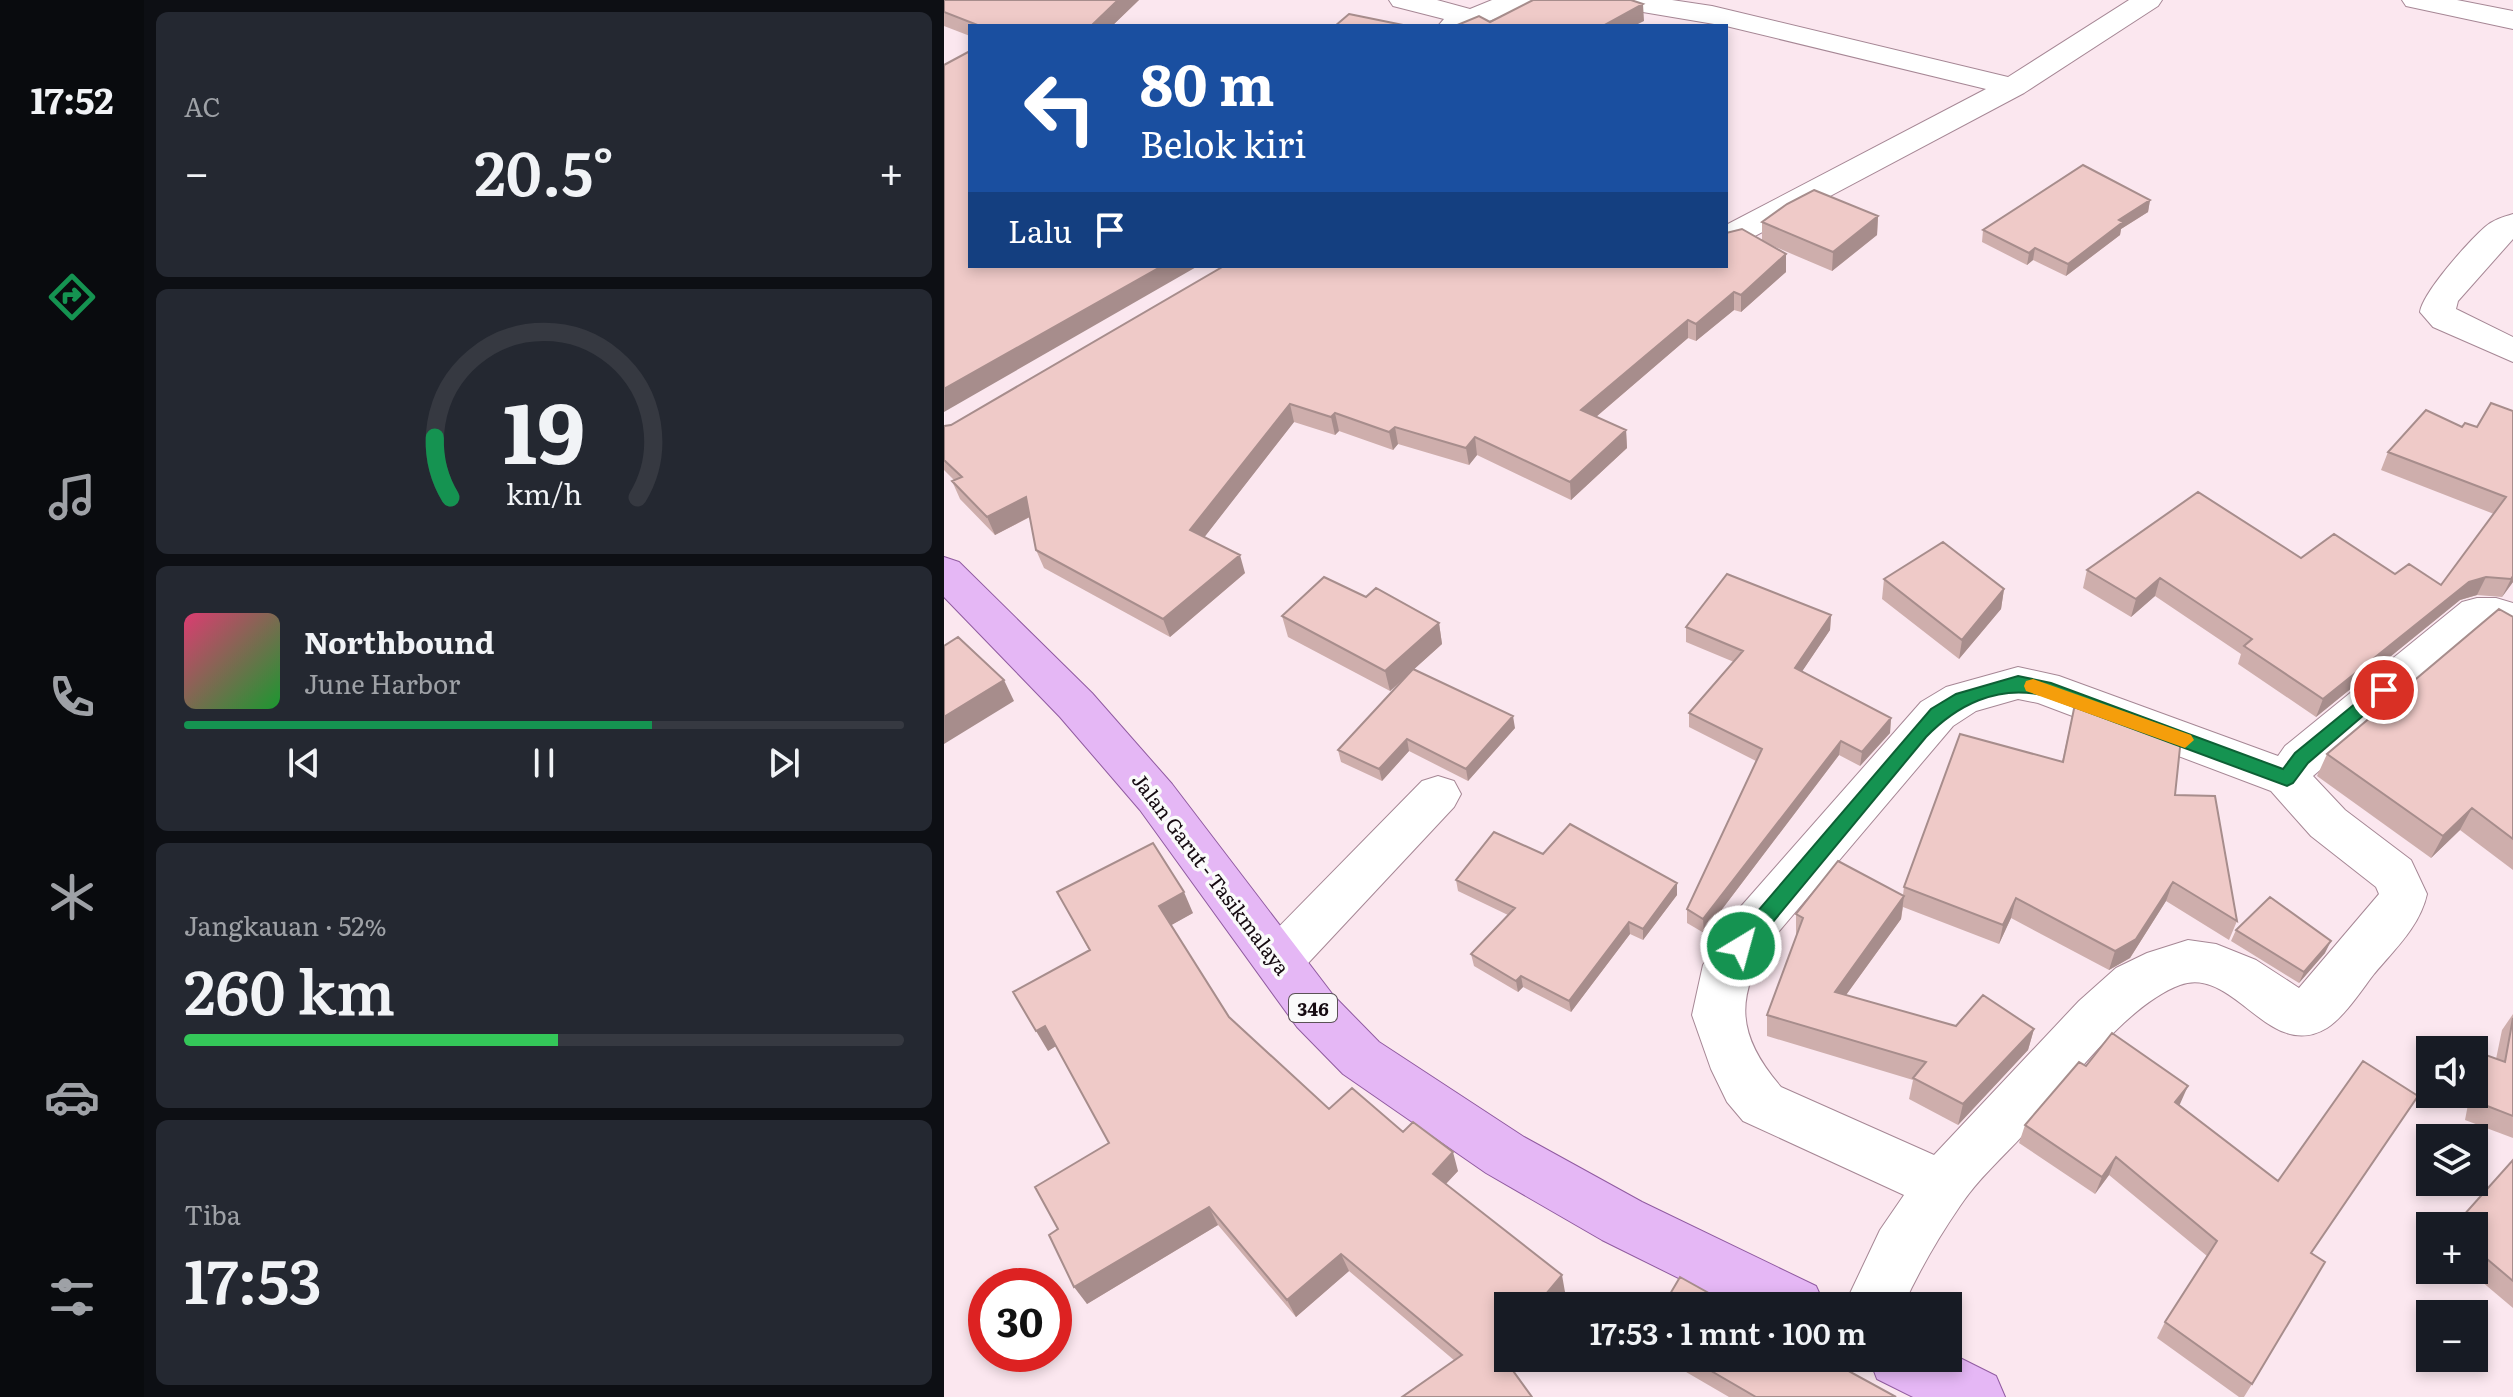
<!DOCTYPE html>
<html lang="id">
<head>
<meta charset="utf-8">
<style>
  body { margin:0; font-family:Literata,serif; background:#242831; color:#f1f3f6; height:100vh; display:flex; flex-direction:column; font-size:30px; white-space:nowrap }
  * { box-sizing:border-box; margin:0 }
  p { font-size:26px; color:#9ea1a6 }
  .icon { flex:none; width:44px; height:44px; fill:none; stroke:currentColor; stroke-width:2; stroke-linecap:round; stroke-linejoin:round }
  .map { position:relative; flex:1; overflow:hidden }
  .side { display:flex; flex-direction:column; gap:12px; padding:12px; background:#0d0f14; width:800px }
  .side>* { flex:none }
  .guide { position:absolute; left:24px; top:24px; width:760px; height:244px; border-radius:0px; box-shadow:0 4px 12px #0003; background:#1a4fa0; color:#fff; overflow:hidden }
  .tools { position:absolute; left:1472px; top:1036px; display:grid; gap:16px }
  .tools a { display:grid; place-items:center; width:72px; height:72px; border-radius:0px; background:#171b24; box-shadow:0 4px 12px #0003; font-size:40px }
  .speed { position:absolute; left:24px; top:1268px; display:flex; gap:16px; font-size:40px; font-weight:700; text-align:center }
  .speed>* { display:grid; place-content:center; width:104px; height:104px; border-radius:50%; background:#171b24; box-shadow:0 4px 12px #0003; line-height:1 }
  .speed .limit { border:12px solid #d22; background:#fff; color:#111 }
  .pin { position:absolute; display:grid; place-items:center; width:68px; height:68px; color:#fff; margin:-34px; border:4px solid #fff; border-radius:50%; box-shadow:0 2px 8px #0007 }
  .me { position:absolute; width:88px; margin:-44px; rotate:37deg; stroke-linejoin:round; filter:drop-shadow(0 0 6px #0008) }
  .turn { display:flex; align-items:center; gap:28px; height:168px; padding:0 40px; font-size:36px }
  .turn .icon { width:104px; height:104px; stroke-width:2.5 }
  .turn b { display:block; font-size:56px; line-height:68px }
  .then { display:flex; align-items:center; height:76px; padding:0 40px; background:#0003; gap:16px; font-size:30px }
  .big { font-size:60px; font-weight:600; line-height:1.1 }
  .side .widget { flex:1; display:flex; flex-direction:column; justify-content:center; gap:12px; min-width:0; padding:0 28px; border-radius:12px; background:#242831 }
  .side .dial { align-items:center; gap:0 }
  .dial svg { height:208px; overflow:visible; fill:none; stroke:#363941; stroke-width:7; stroke-linecap:round; text-anchor:middle }
  .dial text { fill:#f1f3f6; stroke:none }
  .song { display:flex; align-items:center; gap:24px }
  .cover { width:96px; height:96px; border-radius:12px; background:linear-gradient(135deg,hsl(340 70% 55%),hsl(130 70% 35%)) }
  .played { height:8px; border-radius:4px; background:linear-gradient(90deg,#159351 65%,#363941 65%) }
  .keys { display:flex; justify-content:space-around; direction:ltr }
  .heat { display:flex; justify-content:space-between; align-items:center; font-size:44px; direction:ltr }
  .charge { height:12px; border-radius:6px; background:linear-gradient(90deg,#34c759 52%,#363941 0) }
  .trip { position:absolute; left:550px; top:1292px; width:468px; height:80px; border-radius:0px; background:#171b24; box-shadow:0 4px 12px #0003; font-weight:600; line-height:80px; text-align:center }
  main { display:flex; flex:1; min-height:0 }
  .tab-bar { display:flex; flex-direction:column; width:144px; justify-content:space-around; align-items:center; background:#090b0e; color:#9ea1a6 }
  .tab-bar .icon { width:56px; height:56px }
  .tab-bar .selected { color:#159351 }
  .tab-bar b { font-size:36px; color:#f1f3f6 }
  .map>svg:first-child { display:block }
</style>
</head>
<body>
<main>
<nav class="tab-bar">
<b>17:52</b>
<svg class="icon selected" aria-label="directions" viewBox="0 0 24 24"><path d="M12 3l9 9-9 9-9-9zM9 14v-3h6M13 9l2 2-2 2"/></svg>
<svg class="icon" aria-label="music" viewBox="0 0 24 24"><path d="M9 18V5l10-2v13"/><circle cx="6" cy="18" r="3"/><circle cx="16" cy="16" r="3"/></svg>
<svg class="icon" aria-label="phone" viewBox="0 0 24 24"><path d="M5 4h4l2 5-3 2q2 4 5 5l2-3 5 2v4C11 20 4 13 5 4z"/></svg>
<svg class="icon" aria-label="climate" viewBox="0 0 24 24"><path d="M12 3v18M4 7l16 10M4 17L20 7"/></svg>
<svg class="icon" aria-label="car" viewBox="0 0 24 24"><path d="M5 17H2v-5l4-1 3-4h7l3 4 3 1v5h-3M9 17h6M6 11h13"/><circle cx="7" cy="17" r="2"/><circle cx="17" cy="17" r="2"/></svg>
<svg class="icon" aria-label="filters" viewBox="0 0 24 24"><path d="M4 7h16M4 17h16"/><circle cx="9" cy="7" r="2"/><circle cx="15" cy="17" r="2"/></svg>
</nav>
<section class="side">
<div class="widget"><p>AC</p>
<div class="heat"><a>−</a><b class="big">20.5°</b><a>+</a></div>
</div>
<div class="widget dial"><svg viewBox="0 0 100 80">
<path d="M14 69A42 42 0 1 1 86 69"/>
<path d="M14 69A42 42 0 0 1 8 46" stroke="#159351"/>
<text x="50" y="56" font-size="32" font-weight="700">19</text>
<text x="50" y="72" font-size="11">km/h</text>
</svg></div>
<div class="widget">
<div class="song"><i class="cover"></i><div><b>Northbound</b><p>June Harbor</p></div></div>
<div class="played"></div>
<div class="keys"><svg class="icon" aria-label="previous" viewBox="0 0 24 24"><path d="M18 5L8 12l10 7zM5 5v14"/></svg><svg class="icon" aria-label="pause" viewBox="0 0 24 24"><path d="M8 5v14M16 5v14"/></svg><svg class="icon" aria-label="next" viewBox="0 0 24 24"><path d="M6 5l10 7-10 7zM19 5v14"/></svg></div>
</div>
<div class="widget"><p>Jangkauan · 52%</p><b class="big">260 km</b><div class="charge"></div></div>
<div class="widget"><p>Tiba</p><b class="big">17:53</b></div>
</section>
<div class="map">
<svg width="1569" height="1397" viewBox="0 0 1569 1397">
  <rect width="100%" height="100%" fill="#fbe7ef"/>
  <g fill="none" stroke-linecap="round" stroke-linejoin="round">
    <defs>
      <path id="minor" d="M445,0H493L526,9L548,0H607L603,6L565,13L533,26H494L500,19L449,6Z
        M661,0H728L768,6L1064,77L1185,0H1218L1214,6L1080,93L794,245L782,248V225L1042,89L782,26L675,8L665,6Z
        M1458,0H1513L1569,11V29L1462,6Z
        M1569,214V239L1514,301L1512,309L1569,337V362L1489,327L1476,312C1479,292 1525,241 1541,227C1549,220 1559,217 1569,214Z
        M1533,598H1552L1569,603V636L1543,628L1369,776L1401,810L1467,860L1483,894C1476,926 1451,949 1430,974C1417,991 1401,1016 1383,1028C1325,1063 1290,965 1236,985C1181,1005 1120,1090 1080,1134C1059,1157 1033,1180 1016,1206C994,1238 975,1271 959,1306H900L936,1230L960,1195L799,1121L783,1102L767,1069L748,1015L759,965L792,912L977,702L1002,687L1074,667L1115,676L1334,756L1341,746L1518,602ZM1074,699L1094,703L1327,791L1367,836L1432,887L1435,894L1355,988L1312,960L1272,944L1244,940L1203,953L1172,968L1135,1001L990,1155L837,1087C793,1036 790,998 826,942L1009,726L1032,711Z
        M494,776L510,781L517,794L510,807L353,975L335,981L317,975L310,960L317,945L478,781Z"/>
      <path id="major" d="M0,557L15,562L148,693L228,784L389,995L435,1042L580,1137L698,1202L872,1286L881,1306H791L658,1240L542,1173L399,1074L353,1027L196,810L116,717L0,597Z
        M1004,1352L1052,1376L1061,1397H969L933,1379L925,1358H1004Z"/>
    </defs>
    <use href="#minor" stroke="#a68795" stroke-width="2"/>
    <use href="#major" stroke="#905ba0" stroke-width="2"/>
    <use href="#minor" fill="#fff" fill-rule="evenodd"/>
    <use href="#major" fill="#e5b7f5" fill-rule="evenodd"/>
  </g>
  <path fill="#ceaeac" d="M0,0H195L168,26H26V36L0,26Z
    M1206,200L1204,212L1177,229L1176,235L1122,276L1089,260L1083,265L1038,242L1039,230Z
    M934,216L933,235L888,271L822,243L842,254V272L797,312L790,310L752,341L744,338L652,417L682,430L683,448L627,500L533,455L525,465L454,444L449,450L395,431L391,435L350,422L260,537L301,573L226,637L100,568L92,550L86,517L51,535L16,499L8,481L10,480L0,470V426L818,241V222Z
    M1569,411V582L1558,597L1533,595L1516,600L1372,717L1294,664L1297,654L1211,596L1187,617L1139,588L1143,570L1357,558L1451,574L1497,585L1550,514L1437,470L1444,452L1518,427H1533Z
    M940,579L1060,589L1057,609L1015,659L938,599Z
    M422,597L495,623L498,644L470,669L571,728L524,781L465,751L438,781L397,762L394,750L461,678L446,691L344,637L338,616Z
    M887,615L886,630L858,671L947,718L946,733L916,766L895,755L760,933L743,923V909L812,761L745,727V713L790,662L742,642V627Z
    M1569,617V870L1516,830L1487,858L1373,776L1383,754Z
    M1132,699L1231,795L1293,921L1285,940L1222,901L1186,958L1165,970L1067,918L1055,944L959,907L957,919L902,995L1012,1026L1090,1029L1084,1050L1014,1125L965,1099L969,1080L823,1036V1015L852,937V914L959,895L960,887L1118,762Z
    M599,854L733,883V895L699,940L686,934L627,1012L579,987L574,992L530,966L527,954L564,915L514,891L512,880Z
    M113,892L249,913L227,925L285,1017L385,1109L459,1132L514,1171L502,1184L621,1292L564,1358H566L563,1362L511,1361L405,1271L352,1317L274,1225L143,1304L114,1229L165,1143L112,1046L104,1051L145,950Z
    M1292,930L1381,953L1355,983L1287,941Z
    M1569,1014V1138L1521,1120L1526,1094H1530V1073L1542,1055L1552,1059L1558,1030Z
    M1142,1066L1235,1105L1368,1253L1308,1384L1300,1397H1295L1213,1338L1221,1322L1263,1256L1165,1175L1151,1194L1075,1143L1081,1125Z
    M1569,1160V1308L1524,1270H1530V1226Z
    M718,1358H881L952,1397H785Z"/>
  <path fill="#a78d8c" d="M174,0H195L168,26H147Z
    M699,4L700,21L690,26H659Z
    M1206,200L1204,212L1177,229L1176,235L1122,276L1124,264L1175,220Z
    M934,216L933,235L888,271L889,252Z
    M1091,248L1089,260L1083,265L1085,253Z
    M842,254V272L797,312V295Z
    M218,266H254L0,412V389Z
    M790,292V310L752,341V324Z
    M744,320V338L639,428L637,410Z
    M346,404L350,422L252,548L246,530Z
    M391,413L395,431L391,435L387,417Z
    M451,427L454,444L449,450L445,432Z
    M682,430L683,448L627,500L626,482Z
    M531,437L533,455L525,465L522,448Z
    M82,497L89,515L51,535L43,517Z
    M296,555L301,573L226,637L219,619Z
    M1569,576V582L1558,597L1567,579Z
    M1542,577L1533,595L1516,600L1372,717L1379,699L1525,582Z
    M1216,578L1211,596L1187,617L1192,599Z
    M1060,589L1057,609L1015,659L1018,640Z
    M887,615L886,630L851,682V668Z
    M495,623L498,644L446,691L441,671Z
    M60,680L70,701L0,744V717Z
    M569,716L571,728L524,781L522,769Z
    M947,718L946,733L916,766L918,752Z
    M463,739L465,751L438,781L435,769Z
    M897,741L895,755L760,933L759,919Z
    M1528,808L1516,830L1487,858L1499,836Z
    M1229,882L1222,901L1186,958L1165,970L1171,951Z
    M733,883V895L699,940V929Z
    M240,892L249,913L224,927L215,906Z
    M960,896L957,919L889,1013L891,992Z
    M1072,898L1067,918L1055,944L1059,925Z
    M685,922L686,934L627,1012L625,1001Z
    M1387,941L1381,953L1355,983L1360,972Z
    M577,976L579,987L574,992L572,981Z
    M101,1026L112,1046L104,1051L92,1031Z
    M1090,1029L1084,1050L1014,1125L1019,1104Z
    M1244,1086L1236,1104L1223,1120L1231,1102Z
    M509,1152L514,1171L494,1192L489,1174Z
    M1172,1157L1165,1175L1151,1194L1158,1177Z
    M265,1207L274,1225L143,1304L130,1287Z
    M397,1254L405,1271L352,1317L343,1300Z
    M618,1275L621,1292L610,1306H592Z
    M564,1339V1358H566L559,1366L554,1350Z"/>
  <path fill="#efcac8" stroke="#a78d8c" stroke-width="2" d="M0,0H174L147,26H36L0,12Z
    M589,0H687L699,4L659,26H511L535,16L546,22Z
    M405,14L464,26H391Z
    M26,51V266H218L0,389V65Z
    M1139,165L1206,200L1175,220L1179,222L1124,264L1091,248L1085,253L1039,230Z
    M870,190L934,216L889,252L818,222L843,204Z
    M798,229L842,254L797,295L790,292L752,324L744,320L637,410L682,430L626,482L531,437L522,448L451,427L445,432L391,413L387,417L346,404L246,530L296,555L219,619L92,550L82,497L43,517L8,481L18,477L0,460V426L7,425L280,266H782V233Z
    M1547,403L1569,411V576L1567,579L1542,577L1525,582L1379,699L1300,646L1308,639L1216,578L1192,599L1143,570L1254,492L1357,558L1390,534L1451,574L1465,564L1497,585L1562,497L1444,452L1482,410L1518,427L1521,423L1533,427Z
    M999,542L1060,589L1018,640L940,579Z
    M783,574L887,615L851,668L947,718L918,752L897,741L759,919L743,909L818,749L745,713L799,651L742,627Z
    M380,577L422,597L432,588L495,623L441,671L338,616Z
    M1555,609L1569,617V839L1528,808L1499,836L1383,754Z
    M14,637L60,680L0,717V646Z
    M469,669L569,716L522,769L463,739L435,769L394,750Z
    M1132,699L1237,738L1231,795L1271,796L1293,921L1229,882L1192,939L1171,951L1072,898L1059,925L960,887L1016,734L1119,762Z
    M626,824L733,883L699,929L685,922L625,1001L577,976L572,981L527,954L571,908L512,880L550,832L599,854Z
    M209,843L240,892L215,906L285,1017L385,1109L408,1088L459,1132L469,1122L509,1152L489,1174L618,1275L592,1306H564V1339L554,1350L588,1397H458L518,1355L397,1254L343,1300L265,1207L130,1287L105,1235L114,1229L91,1187L165,1143L101,1026L92,1031L69,992L146,950L113,892Z
    M894,861L960,896L891,992L1012,1026L1039,995L1090,1029L1019,1104L969,1078L982,1062L823,1015L859,918L852,914Z
    M1326,897L1387,941L1360,972L1292,930Z
    M1569,1018V1116L1533,1102L1542,1055L1561,1062Z
    M1168,1033L1244,1086L1231,1102L1334,1181L1419,1061L1474,1096L1367,1253L1381,1262L1308,1384L1221,1322L1273,1241L1172,1157L1158,1177L1081,1125L1135,1062L1142,1066Z
    M1569,1160V1281L1530,1248V1226H1510Z
    M736,1277L788,1306H719Z
    M745,1358H881L952,1397H812Z"/>
  <path fill="#159351" stroke="#0e6035" stroke-width="2" d="M1074,676L1107,683L1339,769L1351,753L1434,685H1447L1449,690L1364,763L1349,783L1343,786L1098,695C1053,685 1013,705 982,737L804,952L797,955L789,952L786,946L789,940L987,709L1012,694Z"/>
  <path fill="#f59e0b" d="M1089,679L1247,735L1250,740L1241,748L1082,691L1080,686L1082,681Z"/>
  <g text-anchor="middle" dominant-baseline="central" stroke-width="7" stroke-linejoin="round" paint-order="stroke">
    <rect fill="#fafafa" stroke="#5a5256" stroke-width="2" x="345" y="994" width="48" height="28" rx="6"/>
    <g font-size="18" font-weight="bold" fill="#150a10">
      <text x="369" y="1008">346</text>
    </g>
    <g font-size="20" fill="#150a10" stroke="#fafafa">
      <text transform="translate(268 873) rotate(53)">Jalan Garut - Tasikmalaya</text>
    </g>
  </g>
</svg>
<div class="tools">
<a><svg class="icon" aria-label="sound" viewBox="0 0 24 24"><path d="M4 9h4l5-4v14l-5-4H4zM17 9q2 3 0 6"/></svg></a>
<a><svg class="icon" aria-label="layers" viewBox="0 0 24 24"><path d="M12 4l9 5-9 5-9-5zM3 14l9 5 9-5"/></svg></a>
<a>+</a>
<a>−</a>
</div>
<div class="speed"><div class="limit">30</div></div>
<div class="pin" style="left:1440px;top:690px;background:#d93025"><svg class="icon" aria-label="arrive" viewBox="0 0 24 24"><path d="M6 21V4h12l-3 4 3 4H6"/></svg></div>
<svg class="me" style="left:797px;top:946px" viewBox="-20 -20 40 40"><circle r="17" fill="#159351" stroke="#fff" stroke-width="3"/><path d="M0-11L8 9 0 5-8 9z" fill="#fff"/></svg>
<div class="trip">17:53 · 1 mnt · 100 m</div>
<div class="guide">
<div class="turn"><svg class="icon" aria-label="left" viewBox="0 0 24 24"><path d="M17 20v-9H6M10 6l-5 5 5 5"/></svg><div><b>80 m</b>Belok kiri</div></div>
<div class="then">Lalu<svg class="icon" aria-label="arrive" viewBox="0 0 24 24"><path d="M6 21V4h12l-3 4 3 4H6"/></svg></div>
</div>
</div>
</main>
</body>
</html>
